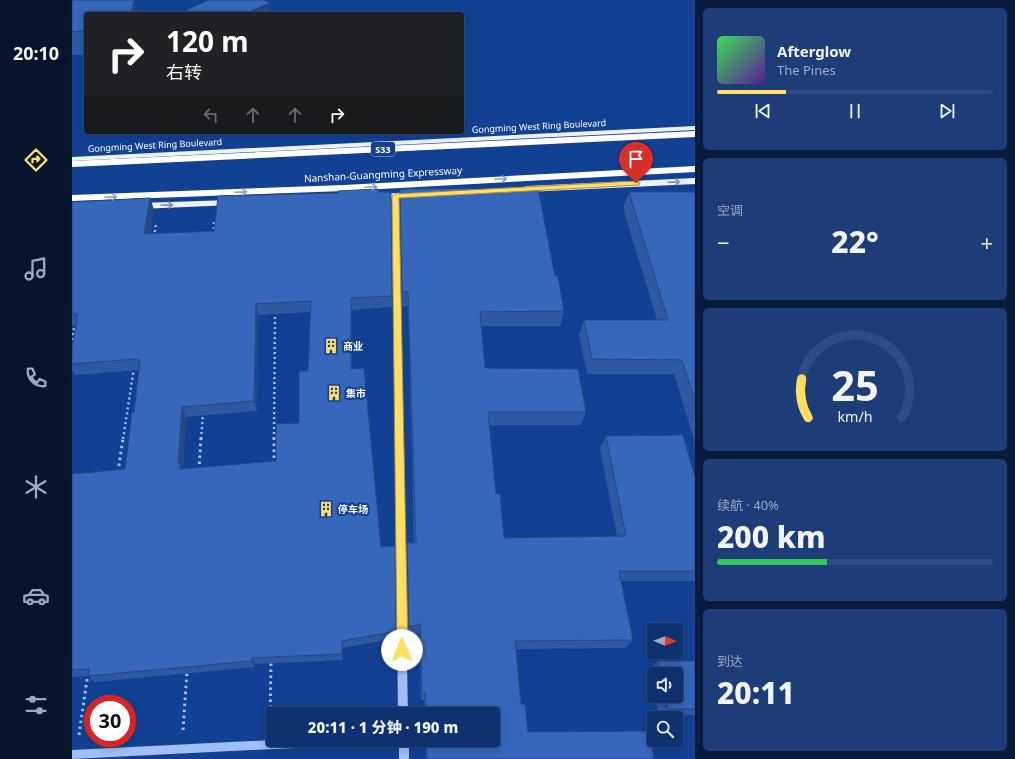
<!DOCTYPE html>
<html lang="zh">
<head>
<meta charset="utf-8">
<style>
  body { margin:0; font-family:"Noto Sans","Noto Sans SC",sans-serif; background:#1c3d77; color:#f1f3f6; height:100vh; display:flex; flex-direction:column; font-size:15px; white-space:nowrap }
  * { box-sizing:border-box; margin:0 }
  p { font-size:13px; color:#9ba9c3 }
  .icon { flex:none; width:22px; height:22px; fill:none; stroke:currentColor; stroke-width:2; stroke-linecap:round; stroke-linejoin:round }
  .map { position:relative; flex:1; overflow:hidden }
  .drawer { display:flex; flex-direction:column; gap:8px; padding:8px; background:#081b3d; width:320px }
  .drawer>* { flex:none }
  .banner { position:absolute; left:12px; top:12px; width:380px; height:122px; border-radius:4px; box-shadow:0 2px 10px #0003,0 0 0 1px #2e4c82; background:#202124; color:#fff; overflow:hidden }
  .needle { width:26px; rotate:91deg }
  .buttons { position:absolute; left:575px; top:623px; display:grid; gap:8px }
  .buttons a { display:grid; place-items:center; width:36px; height:36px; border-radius:4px; background:#0e316f; box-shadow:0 2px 10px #0003,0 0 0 1px #2e4c82; font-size:20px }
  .speed { position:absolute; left:12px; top:695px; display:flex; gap:8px; font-size:20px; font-weight:700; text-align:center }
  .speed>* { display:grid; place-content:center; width:52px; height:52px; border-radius:50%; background:#0e316f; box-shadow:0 2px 10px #0003,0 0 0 1px #2e4c82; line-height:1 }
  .speed .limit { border:6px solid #d22; background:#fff; color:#111 }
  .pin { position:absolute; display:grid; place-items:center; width:34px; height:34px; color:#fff; margin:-41px -17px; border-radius:50% 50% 50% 0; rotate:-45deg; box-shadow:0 0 4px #0007 }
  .pin .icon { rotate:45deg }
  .me { position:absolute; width:44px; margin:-22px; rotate:359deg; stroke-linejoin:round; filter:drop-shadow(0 0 3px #0008) }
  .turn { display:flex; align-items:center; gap:14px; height:84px; padding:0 16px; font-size:18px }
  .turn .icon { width:52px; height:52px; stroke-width:2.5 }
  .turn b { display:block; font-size:28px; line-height:34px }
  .lanes { display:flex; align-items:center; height:38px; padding:0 16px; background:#0003; justify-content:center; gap:20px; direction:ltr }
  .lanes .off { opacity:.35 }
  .big { font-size:30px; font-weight:800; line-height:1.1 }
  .drawer .tile { flex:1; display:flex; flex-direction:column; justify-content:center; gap:6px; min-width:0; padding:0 14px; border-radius:6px; background:#1c3d77 }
  .drawer .dial { align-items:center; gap:0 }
  .dial svg { height:104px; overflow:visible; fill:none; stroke:#2e4c82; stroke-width:7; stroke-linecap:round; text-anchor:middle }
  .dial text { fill:#f1f3f6; stroke:none }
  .song { display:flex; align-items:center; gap:12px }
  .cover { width:48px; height:48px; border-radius:6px; background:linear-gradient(135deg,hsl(130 70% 55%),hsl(270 70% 35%)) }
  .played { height:4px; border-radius:2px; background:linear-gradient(90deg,#ffde63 25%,#2e4c82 25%) }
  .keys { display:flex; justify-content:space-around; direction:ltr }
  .heat { display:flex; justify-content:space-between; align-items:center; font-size:22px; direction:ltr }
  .charge { height:6px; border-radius:3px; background:linear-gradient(90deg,#34c759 40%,#2e4c82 0) }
  .trip { position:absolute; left:194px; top:707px; width:234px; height:40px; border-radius:4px; background:#0e316f; box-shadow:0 2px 10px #0003,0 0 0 1px #2e4c82; font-weight:800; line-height:40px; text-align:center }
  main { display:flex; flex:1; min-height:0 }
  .dock { display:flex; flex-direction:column; width:72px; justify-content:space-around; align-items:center; background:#06142c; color:#9ba9c3 }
  .dock .icon { width:28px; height:28px }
  .dock .active { color:#ffde63 }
  .dock b { font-size:18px; color:#f1f3f6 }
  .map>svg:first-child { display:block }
</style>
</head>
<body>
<main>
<nav class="dock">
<b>20:10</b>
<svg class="icon active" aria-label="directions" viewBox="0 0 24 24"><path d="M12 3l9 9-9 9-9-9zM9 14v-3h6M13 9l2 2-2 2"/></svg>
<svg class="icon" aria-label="music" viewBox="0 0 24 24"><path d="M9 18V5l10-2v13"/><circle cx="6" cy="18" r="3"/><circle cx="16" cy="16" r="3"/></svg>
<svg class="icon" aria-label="phone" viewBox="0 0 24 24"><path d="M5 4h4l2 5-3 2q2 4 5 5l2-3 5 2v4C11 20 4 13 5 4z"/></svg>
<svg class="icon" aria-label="climate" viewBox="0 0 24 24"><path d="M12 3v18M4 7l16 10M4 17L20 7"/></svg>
<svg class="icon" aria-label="car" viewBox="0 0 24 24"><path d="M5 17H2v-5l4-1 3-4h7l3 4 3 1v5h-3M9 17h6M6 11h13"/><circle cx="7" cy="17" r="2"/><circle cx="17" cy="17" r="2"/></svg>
<svg class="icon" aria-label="filters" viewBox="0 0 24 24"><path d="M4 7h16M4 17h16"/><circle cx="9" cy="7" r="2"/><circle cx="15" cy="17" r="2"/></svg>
</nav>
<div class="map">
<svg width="623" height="759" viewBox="0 0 623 759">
  <rect width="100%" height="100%" fill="#124194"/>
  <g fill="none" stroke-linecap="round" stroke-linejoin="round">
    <path stroke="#a1bff3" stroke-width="2.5" stroke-dasharray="2 3" stroke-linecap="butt" d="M142,222V233
      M82,237L84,224
      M0,340L3,322
      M51,439L62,368
      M129,439L131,413
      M202,439L203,311"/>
    <path stroke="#a1bff3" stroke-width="3" stroke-dasharray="2.5 3.5" stroke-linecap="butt" d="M202,464V438
      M127,470L129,438
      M46,472L51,438
      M198,726L199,661
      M111,730L115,671
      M7,735L16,673"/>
    <path fill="#a1bff3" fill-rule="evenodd" d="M323,194L326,196L336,714H326L320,196Z
      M201,740H287L285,743L282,745L0,759V750Z
      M327,740H337V759H327Z"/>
    <path fill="#edf2ff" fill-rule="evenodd" d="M623,126V130L0,161V157Z
      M623,178V184L454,192L450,189L454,186Z
      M342,192L345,193L346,195L345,197L306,200L302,197L306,194Z
      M158,200L162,203L161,205L68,209L64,206L68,203Z"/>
    <path fill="#fff" fill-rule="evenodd" d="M623,131V137L0,167V161Z
      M623,166V172L272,191L0,201V195L272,185Z"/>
  </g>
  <path fill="#2e59a1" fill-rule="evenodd" d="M0,0L14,14V55H0Z
    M114,10L198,14H115Z
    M328,189L483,276L492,311L488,326H409L413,368L514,412L509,425H417L424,494L432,538L545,536L528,449L534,436L623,477V581H549L561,640L553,648L444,649L449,704L456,732L582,759H354L353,740H421V714H352V700H349L347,633L336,636L334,554L335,543H342L336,306H330L328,204Z
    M557,192H623V443L602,374H515L507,335L512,320H585L551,208Z
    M78,198L82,210L78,234L320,296V307L279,310L280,369L309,547L324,631V638L271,648V660L183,664V667L23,682L16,676L0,677V474L53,469L62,412L67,370L3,375L0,370V347L4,325H0V202ZM238,312L236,371L227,423L204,461L111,469L114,417L185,411L186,315Z
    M586,661H623V715L587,716L583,696H604V674H582V693L577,669Z"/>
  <path fill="#264883" d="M62,0L66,14H59Z
    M197,3L198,14H172Z
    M78,198L82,210L76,246L72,234Z
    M279,298V310L280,379L279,369Z
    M184,304L186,315L185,411L182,401Z
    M110,407L114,417L111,468L112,472L108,469L106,463Z
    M270,641L271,648V660L270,654Z
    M180,658L183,664V667L180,661Z"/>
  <path fill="#3667bb" stroke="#264883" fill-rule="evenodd" d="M0,0H62L59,14H14V31L0,32Z
    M137,0H192L197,3L172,14H121L114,10Z
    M466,188L483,276H486L492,311L408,312L413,368L506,369L514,412H416L424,494H428L432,538L554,536L534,436L611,435L623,477V571H547L561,640L443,641L449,704H453L456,732L577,731L582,759H355V740H421V714H354L353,693H350L348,624L337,627L335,543H344L336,292H330L328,189Z
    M306,189L307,192H319L320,296L279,298V369L292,368L309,547L323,546L324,631L270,641V654L180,658V661L16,676L17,669L0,670V474L53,469L60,412H62L68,360H64V359L0,364V347L6,314L2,315V313H0V202L78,198L72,234L142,231L146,196L266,193V191ZM239,301L236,371H227V423L204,424V461L108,469V463H106L110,407L182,401L184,304Z
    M557,192H623V401L610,360L520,359L512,320H596Z
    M586,661H623V709H596L593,696H604V674H588Z"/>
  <defs><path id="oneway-shaft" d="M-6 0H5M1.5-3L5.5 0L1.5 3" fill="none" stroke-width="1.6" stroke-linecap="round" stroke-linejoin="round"/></defs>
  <g stroke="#88a0ca">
    <use href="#oneway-shaft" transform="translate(429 179) rotate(-3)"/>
    <use href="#oneway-shaft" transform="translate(299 187) rotate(-3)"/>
    <use href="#oneway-shaft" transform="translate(169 192) rotate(-2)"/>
    <use href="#oneway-shaft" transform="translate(39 197) rotate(-2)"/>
  </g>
  <g stroke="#7591c4">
    <use href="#oneway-shaft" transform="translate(602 182) rotate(-2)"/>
    <use href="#oneway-shaft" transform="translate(95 205) rotate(-2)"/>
  </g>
  <path fill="#ffde63" stroke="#a69040" d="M564,181L568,183L567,185L327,198L336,650L334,654L330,656L326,654L325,650L320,196L323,194Z"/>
  <defs>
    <symbol id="building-bare" viewBox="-9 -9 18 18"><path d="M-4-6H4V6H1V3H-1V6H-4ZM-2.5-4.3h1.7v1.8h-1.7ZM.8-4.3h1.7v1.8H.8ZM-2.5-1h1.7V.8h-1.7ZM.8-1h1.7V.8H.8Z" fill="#ffde63" stroke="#124194" stroke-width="2.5" paint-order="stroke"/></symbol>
  </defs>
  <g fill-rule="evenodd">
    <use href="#building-bare" x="248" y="335" width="22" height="22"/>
    <use href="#building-bare" x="251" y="382" width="22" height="22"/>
    <use href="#building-bare" x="243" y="498" width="22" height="22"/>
  </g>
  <g text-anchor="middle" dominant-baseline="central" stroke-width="4" stroke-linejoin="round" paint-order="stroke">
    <g font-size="9" fill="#fff" stroke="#124194">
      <text transform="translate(467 126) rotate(-3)">Gongming West Ring Boulevard</text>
      <text transform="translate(83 145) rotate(-3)">Gongming West Ring Boulevard</text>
    </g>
    <rect fill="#124194" stroke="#b8c6df" stroke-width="1" x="299" y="142" width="24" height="14" rx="3"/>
    <g font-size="9" font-weight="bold" fill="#fff">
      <text x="311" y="149">S33</text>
    </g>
    <g font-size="10" fill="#fff" stroke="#124194">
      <text transform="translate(311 174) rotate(-3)">Nanshan-Guangming Expressway</text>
    </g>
    <g font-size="10" font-weight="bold" fill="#fff" stroke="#124194" text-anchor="start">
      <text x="271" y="346">商业</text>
      <text x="274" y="393">集市</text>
      <text x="266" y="509">停车场</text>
    </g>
  </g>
</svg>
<div class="buttons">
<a><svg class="needle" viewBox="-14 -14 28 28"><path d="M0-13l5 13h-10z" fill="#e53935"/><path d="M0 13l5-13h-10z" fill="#9ba9c3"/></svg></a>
<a><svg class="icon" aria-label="sound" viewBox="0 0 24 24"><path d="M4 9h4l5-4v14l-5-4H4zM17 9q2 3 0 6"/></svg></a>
<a><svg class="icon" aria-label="search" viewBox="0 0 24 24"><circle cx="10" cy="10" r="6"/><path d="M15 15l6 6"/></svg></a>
</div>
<div class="speed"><div class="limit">30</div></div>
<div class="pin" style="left:564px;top:183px;background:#d93025"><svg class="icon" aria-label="arrive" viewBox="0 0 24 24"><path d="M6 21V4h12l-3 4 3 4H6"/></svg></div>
<svg class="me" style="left:330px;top:650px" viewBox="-20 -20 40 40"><circle r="19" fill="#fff"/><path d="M0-13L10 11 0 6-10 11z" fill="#ffde63"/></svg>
<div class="trip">20:11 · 1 分钟 · 190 m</div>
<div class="banner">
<div class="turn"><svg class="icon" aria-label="right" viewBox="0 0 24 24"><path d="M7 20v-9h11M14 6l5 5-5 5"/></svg><div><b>120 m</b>右转</div></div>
<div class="lanes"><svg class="icon off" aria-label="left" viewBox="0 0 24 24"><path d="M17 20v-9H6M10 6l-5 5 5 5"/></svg><svg class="icon off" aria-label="ahead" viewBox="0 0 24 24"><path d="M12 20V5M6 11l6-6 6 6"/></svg><svg class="icon off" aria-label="ahead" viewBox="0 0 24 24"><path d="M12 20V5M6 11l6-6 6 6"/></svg><svg class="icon" aria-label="right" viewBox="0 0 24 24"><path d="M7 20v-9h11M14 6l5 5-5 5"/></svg></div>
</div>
</div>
<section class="drawer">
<div class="tile">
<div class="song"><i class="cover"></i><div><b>Afterglow</b><p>The Pines</p></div></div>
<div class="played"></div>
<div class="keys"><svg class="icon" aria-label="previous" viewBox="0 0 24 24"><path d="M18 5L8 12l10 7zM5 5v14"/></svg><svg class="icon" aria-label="pause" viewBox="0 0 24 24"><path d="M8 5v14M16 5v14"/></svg><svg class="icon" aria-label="next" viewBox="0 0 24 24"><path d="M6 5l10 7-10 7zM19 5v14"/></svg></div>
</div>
<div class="tile"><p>空调</p>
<div class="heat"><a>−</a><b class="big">22°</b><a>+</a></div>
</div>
<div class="tile dial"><svg viewBox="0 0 100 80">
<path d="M14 69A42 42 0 1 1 86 69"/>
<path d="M14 69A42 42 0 0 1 9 39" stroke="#ffde63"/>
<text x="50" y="56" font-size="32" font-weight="700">25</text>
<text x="50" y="72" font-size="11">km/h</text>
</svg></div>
<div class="tile"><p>续航 · 40%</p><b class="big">200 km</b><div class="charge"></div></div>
<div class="tile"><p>到达</p><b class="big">20:11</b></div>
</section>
</main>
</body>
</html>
